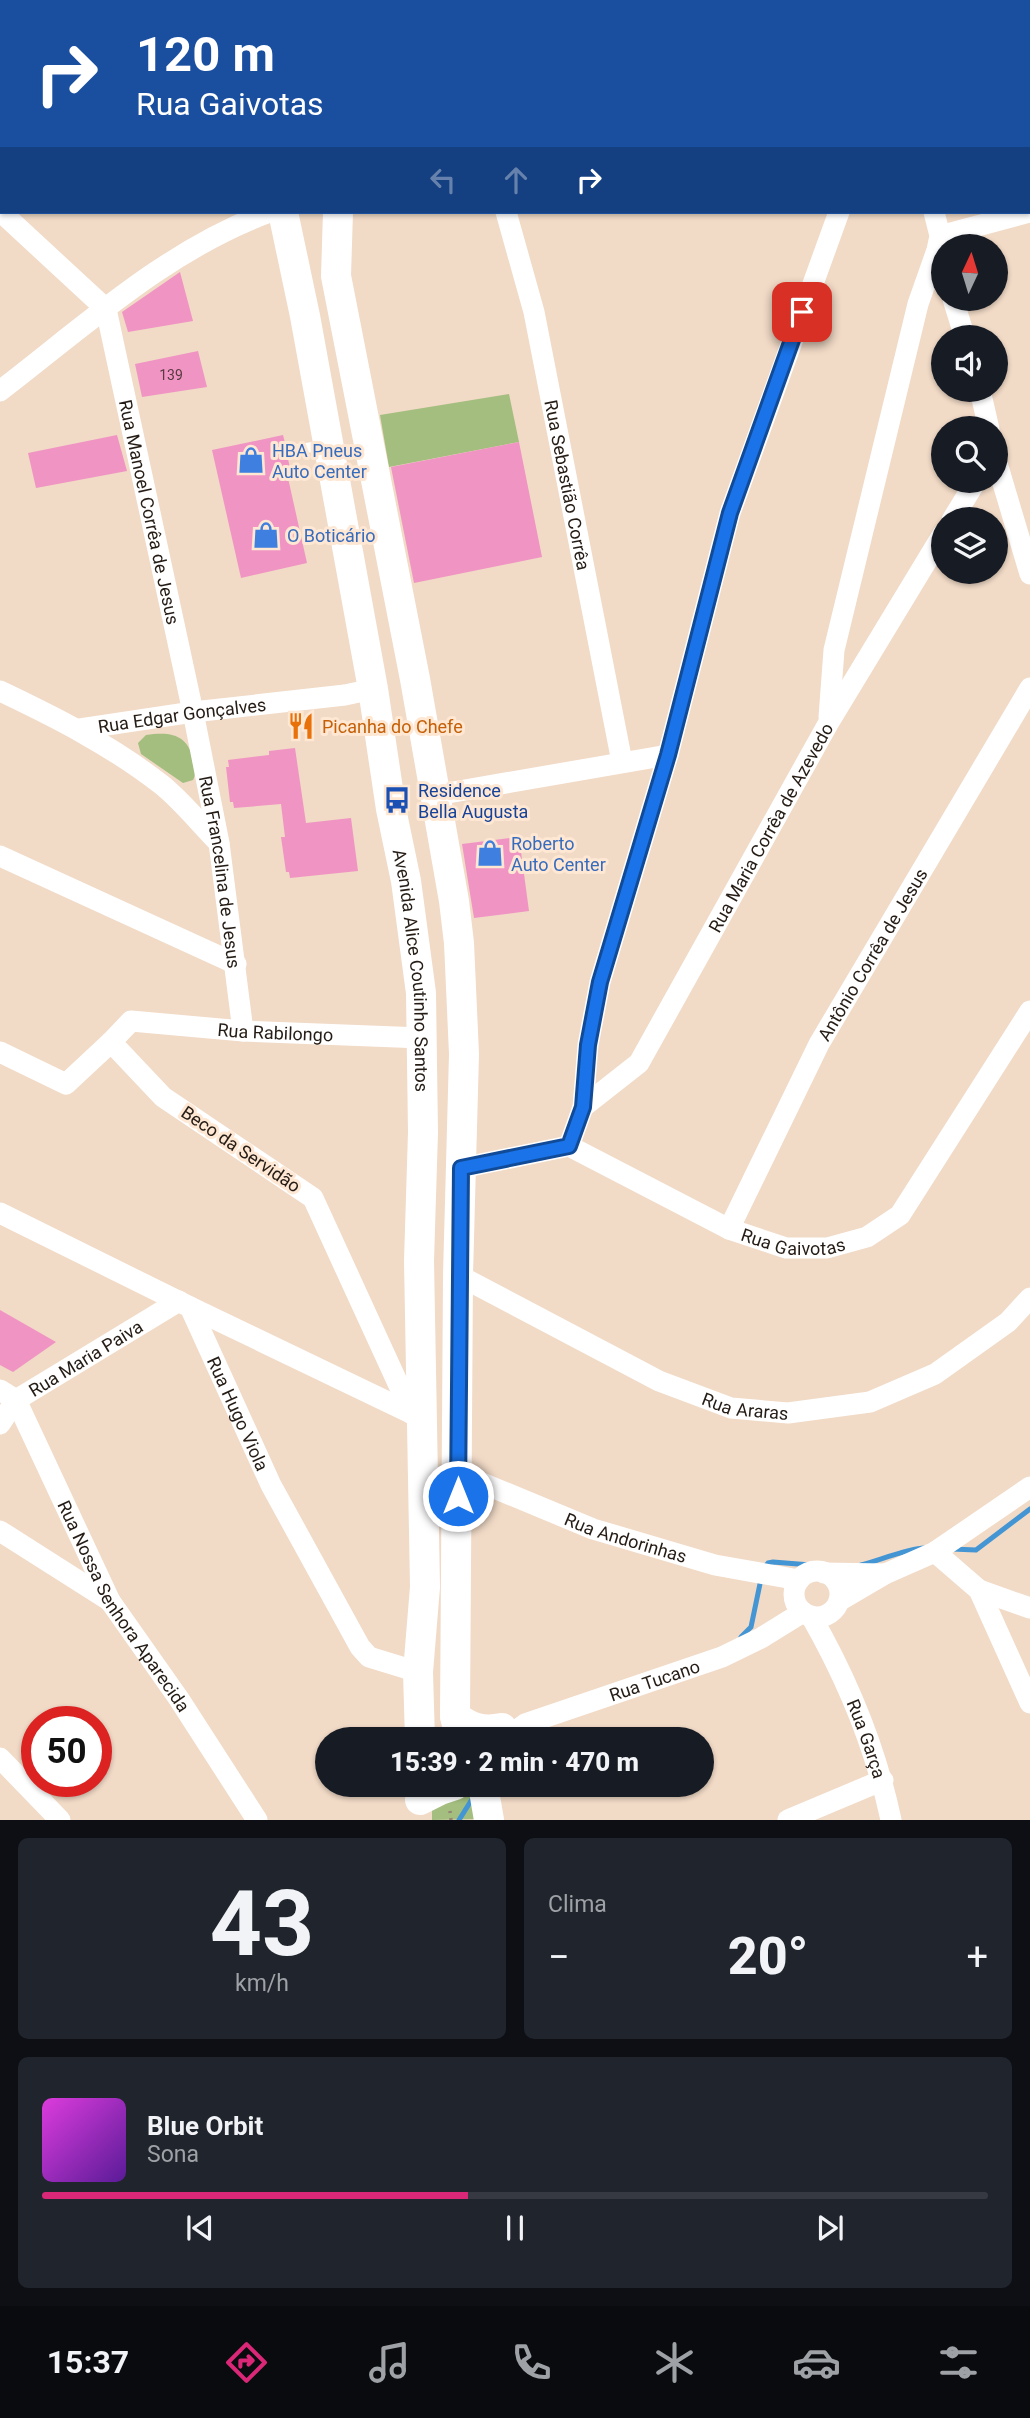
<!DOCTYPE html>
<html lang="pt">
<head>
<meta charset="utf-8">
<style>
  body { margin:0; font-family:Roboto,sans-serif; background:#20242c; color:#f1f3f6; height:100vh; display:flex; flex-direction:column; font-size:26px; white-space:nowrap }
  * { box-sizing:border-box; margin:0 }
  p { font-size:23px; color:#9ea1a6 }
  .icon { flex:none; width:38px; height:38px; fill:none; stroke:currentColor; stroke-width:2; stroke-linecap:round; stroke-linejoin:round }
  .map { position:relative; height:1820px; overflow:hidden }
  .panel { display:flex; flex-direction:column; gap:18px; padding:18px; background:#0d0f14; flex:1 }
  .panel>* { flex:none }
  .top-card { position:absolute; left:0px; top:0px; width:1031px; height:214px; box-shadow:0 2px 5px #0004; background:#1a4fa0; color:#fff; overflow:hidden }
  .needle { width:46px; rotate:4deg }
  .buttons { position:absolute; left:931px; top:234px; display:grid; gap:14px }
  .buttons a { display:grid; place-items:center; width:77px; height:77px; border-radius:50%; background:#171b24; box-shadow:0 2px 5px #0004; font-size:35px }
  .speed { position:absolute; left:21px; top:1706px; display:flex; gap:14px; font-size:35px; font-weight:700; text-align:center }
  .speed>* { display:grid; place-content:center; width:91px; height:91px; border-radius:50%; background:#171b24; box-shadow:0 2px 5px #0004; line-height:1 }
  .speed .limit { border:10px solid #d22; background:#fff; color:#111 }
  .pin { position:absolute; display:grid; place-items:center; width:60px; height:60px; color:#fff; margin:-30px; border-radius:14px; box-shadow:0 4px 10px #0006 }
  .me { position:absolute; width:77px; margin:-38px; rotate:0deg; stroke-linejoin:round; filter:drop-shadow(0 0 5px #0008) }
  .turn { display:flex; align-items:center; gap:24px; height:147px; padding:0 21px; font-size:32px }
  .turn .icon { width:91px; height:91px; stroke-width:2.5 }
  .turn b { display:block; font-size:49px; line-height:60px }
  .lanes { display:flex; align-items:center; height:66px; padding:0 21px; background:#0003; justify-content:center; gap:35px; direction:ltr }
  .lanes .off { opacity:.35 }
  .big { font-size:52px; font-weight:800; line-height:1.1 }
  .panel .widget { flex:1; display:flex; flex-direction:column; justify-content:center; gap:10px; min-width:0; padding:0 24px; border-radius:10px; background:#20242c }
  .panel .dial { align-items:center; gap:0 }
  .dial b { font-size:91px; line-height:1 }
  .song { display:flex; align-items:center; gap:21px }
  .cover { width:84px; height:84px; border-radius:10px; background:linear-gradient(135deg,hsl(300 70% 55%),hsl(270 70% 35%)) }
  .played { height:7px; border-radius:4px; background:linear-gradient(90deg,#db2777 45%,#363941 45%) }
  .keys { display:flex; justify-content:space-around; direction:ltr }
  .heat { display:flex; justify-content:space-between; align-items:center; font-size:38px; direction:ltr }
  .panel .tiles { flex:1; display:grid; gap:18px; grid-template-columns:1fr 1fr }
  .widget:last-child { grid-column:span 2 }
  .trip { position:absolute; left:315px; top:1727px; width:399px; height:70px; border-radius:35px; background:#171b24; box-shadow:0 2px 5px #0004; font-weight:800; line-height:70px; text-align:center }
  .tabs { display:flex; height:112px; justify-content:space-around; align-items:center; background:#090b0e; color:#9ea1a6 }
  .tabs .icon { width:49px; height:49px }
  .tabs .selected { color:#db2777 }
  .tabs b { font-size:32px; color:#f1f3f6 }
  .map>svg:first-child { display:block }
</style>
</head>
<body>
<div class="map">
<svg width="1030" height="1820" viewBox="0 0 1030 1820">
  <rect width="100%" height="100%" fill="#f1dac6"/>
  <path fill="#a3be7f" d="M509,394L519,442L389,467L380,415Z
    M146,735C172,731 189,735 194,763C195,771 196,774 193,780L183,783L141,754L138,743Z
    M465,1792L471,1796L480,1819L432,1820V1808Z"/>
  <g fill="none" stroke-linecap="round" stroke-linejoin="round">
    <path stroke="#4395d4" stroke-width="5" d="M952,1549L976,1550L1030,1509
      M861,1565C877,1561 912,1547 925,1548
      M763,1569L768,1563L773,1562L823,1566
      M741,1637L751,1627L761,1579
      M459,1820L474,1796"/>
  </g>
  <path fill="#f094c3" d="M180,272L193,321L128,332L122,312Z
    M198,351L207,387L142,397L135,364Z
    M117,435L127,471L36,488L28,453Z
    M283,435L285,443L279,448L278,453L283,458L288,459L290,468L286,469L307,563L241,578L212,450Z
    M519,442L542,557L414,583L391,467Z
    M295,748L306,823L351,818L358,871L290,878L289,872H286L281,837H285L281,804L234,808L233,802H230L226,767H229L228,760L269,755V751Z
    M519,837L529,911L474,918L462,844Z
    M0,1310L56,1342L13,1372L0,1365Z"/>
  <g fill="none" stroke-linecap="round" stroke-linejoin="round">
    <path stroke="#958476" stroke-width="3.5" stroke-dasharray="2 5" stroke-linecap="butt" d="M1011,0V2
      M450,1811L451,1820"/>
    <path stroke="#fff" stroke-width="10" d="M286,451L326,445"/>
    <g stroke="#fff" stroke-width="21">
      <path d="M870,0L871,2"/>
      <path d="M294,2V0"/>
      <path d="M792,2L795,0"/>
      <path d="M0,20L2,22"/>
      <path d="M1029,27H1030"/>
      <path id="s1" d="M0,211L106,309L193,712L219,843L243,1031"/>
      <path id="s2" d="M506,212L534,312L622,762"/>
      <path d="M940,236L1030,212"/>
      <path d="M953,299L965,338"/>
      <path d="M980,390L989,429"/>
      <path d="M0,391C86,325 168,249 270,212"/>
      <path d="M996,460L1030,574"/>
      <path d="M952,520L976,481"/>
      <path d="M0,691C57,718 112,746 162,785C183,802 200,824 219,843"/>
      <path d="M829,717L834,650L918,304L937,250L940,236L934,212"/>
      <path id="s3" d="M80,729L193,712L345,695L373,689"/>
      <path d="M436,795L668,755"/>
      <path d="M0,856L236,964"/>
      <path d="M0,1052L66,1084L111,1042"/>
      <path id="s4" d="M583,1107L639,1063L829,722L943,534"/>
      <path d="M569,1146L583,1107L588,1045L600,982L668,755L730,513L839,212"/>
      <path id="s5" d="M461,1168L569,1146L729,1229L786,1248H827L867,1237L900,1215L1030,1011"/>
      <path id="s6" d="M0,1213L190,1307L271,1485L360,1647L369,1657L418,1672"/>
      <path id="s7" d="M729,1229L819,1044L1030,688"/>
      <path id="s8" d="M458,1275L659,1381L731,1408L788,1413L870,1402L935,1374L1008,1322L1030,1298"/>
      <path d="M190,1307L417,1416"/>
      <path id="s9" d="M0,1390L16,1400L110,1601L179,1699L257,1820"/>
      <path id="s10" d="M412,1414L313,1198L163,1097L111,1042L131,1021L243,1031L422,1038"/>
      <path id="s11" d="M0,1424L16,1400L179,1301"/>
      <path id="s12" d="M458,1473L593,1529L715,1565L799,1580"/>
      <path d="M0,1531L110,1601"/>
      <path d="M935,1552L979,1590L1030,1703"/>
      <circle cx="817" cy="1594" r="23"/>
      <path d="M824,1573L885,1574"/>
      <path d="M979,1590L1030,1608"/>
      <path d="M839,1601L885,1574L935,1552L1030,1487"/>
      <path id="s13" d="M811,1616C847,1679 876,1749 891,1820"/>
      <path id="s14" d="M504,1740L525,1724L722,1657L761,1638L803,1612"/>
      <path d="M0,1758L60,1820"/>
      <path d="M788,1820L883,1780"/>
    </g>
    <g stroke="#fff" stroke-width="30">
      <path d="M206,0L208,2"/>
      <path d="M260,0L262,2"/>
      <path id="s15" d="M283,212L305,316L373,689L391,809L406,881L421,993L423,1132L419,1261L425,1587L418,1672L420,1740"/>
      <path d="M338,212L336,276L415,679L454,901L459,943L464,1054L458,1275L455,1716L460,1740"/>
      <path d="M455,1716C470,1728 483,1732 502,1728"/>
      <path d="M483,1785L489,1820"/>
      <path d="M420,1800L440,1790L455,1785"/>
    </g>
  </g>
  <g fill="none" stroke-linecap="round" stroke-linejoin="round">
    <defs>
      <path id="route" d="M458,1496L461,1168L569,1146L583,1107L588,1045L600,982L668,755L730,513L802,312"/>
    </defs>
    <use href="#route" stroke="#114b97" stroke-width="18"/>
    <use href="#route" stroke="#1a73e8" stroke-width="12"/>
  </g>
  <defs>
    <symbol id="shop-bare" viewBox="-9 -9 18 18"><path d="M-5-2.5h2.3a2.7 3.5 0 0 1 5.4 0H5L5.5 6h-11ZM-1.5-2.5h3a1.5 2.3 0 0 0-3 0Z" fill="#3f7fe0" stroke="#fee7d3" stroke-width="2.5" paint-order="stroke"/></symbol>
    <symbol id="restaurant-bare" viewBox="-9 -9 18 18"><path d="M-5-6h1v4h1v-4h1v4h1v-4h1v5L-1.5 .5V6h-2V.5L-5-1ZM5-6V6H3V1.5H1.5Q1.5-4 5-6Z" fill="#e8710a" stroke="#fee7d3" stroke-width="2.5" paint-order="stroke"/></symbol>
    <symbol id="bus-bare" viewBox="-9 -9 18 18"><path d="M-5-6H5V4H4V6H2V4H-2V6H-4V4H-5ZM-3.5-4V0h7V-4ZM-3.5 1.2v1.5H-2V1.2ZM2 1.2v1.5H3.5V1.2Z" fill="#1a4fb4" stroke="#fee7d3" stroke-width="2.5" paint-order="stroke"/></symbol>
  </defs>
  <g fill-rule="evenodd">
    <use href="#shop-bare" x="232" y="441" width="38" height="38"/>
    <use href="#shop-bare" x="247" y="516" width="38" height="38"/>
    <use href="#restaurant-bare" x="282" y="707" width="38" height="38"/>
    <use href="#bus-bare" x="378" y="781" width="38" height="38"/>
    <use href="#shop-bare" x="471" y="834" width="38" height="38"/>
  </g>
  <g text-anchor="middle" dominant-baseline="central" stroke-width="6" stroke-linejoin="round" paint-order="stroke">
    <g font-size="14" fill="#583a40">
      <text x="171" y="375">139</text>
    </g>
    <g font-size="18" fill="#366cbe" stroke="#fee7d3" text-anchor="start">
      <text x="272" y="450">HBA Pneus<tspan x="272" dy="21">Auto Center</tspan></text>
      <text x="287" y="535">O Boticário</text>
      <text x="511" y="843">Roberto<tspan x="511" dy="21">Auto Center</tspan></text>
    </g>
    <g font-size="18" fill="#251c15" stroke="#fee7d3">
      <text stroke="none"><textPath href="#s2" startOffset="280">Rua Sebastião Corrêa</textPath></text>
      <text stroke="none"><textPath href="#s1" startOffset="352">Rua Manoel Corrêa de Jesus</textPath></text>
      <text stroke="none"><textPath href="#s3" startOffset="103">Rua Edgar Gonçalves</textPath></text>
      <text stroke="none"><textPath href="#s4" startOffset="341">Rua Maria Corrêa de Azevedo</textPath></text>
      <text stroke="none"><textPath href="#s1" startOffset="719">Rua Francelina de Jesus</textPath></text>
      <text stroke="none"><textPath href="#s7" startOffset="310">Antônio Corrêa de Jesus</textPath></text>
      <text stroke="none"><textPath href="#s15" startOffset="770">Avenida Alice Coutinho Santos</textPath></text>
      <text stroke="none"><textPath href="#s10" startOffset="668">Rua Rabilongo</textPath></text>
      <text transform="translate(241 1149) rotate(34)">Beco da Servidão</text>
      <text stroke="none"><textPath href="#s5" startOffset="357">Rua Gaivotas</textPath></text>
      <text stroke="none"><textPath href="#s11" startOffset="110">Rua Maria Paiva</textPath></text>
      <text stroke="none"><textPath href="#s8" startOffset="318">Rua Araras</textPath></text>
      <text stroke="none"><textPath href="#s6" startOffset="329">Rua Hugo Viola</textPath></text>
      <text stroke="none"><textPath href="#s12" startOffset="180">Rua Andorinhas</textPath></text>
      <text stroke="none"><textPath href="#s9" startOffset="252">Rua Nossa Senhora Aparecida</textPath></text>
      <text stroke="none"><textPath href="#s14" startOffset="163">Rua Tucano</textPath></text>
      <text stroke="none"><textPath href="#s13" startOffset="135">Rua Garça</textPath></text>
    </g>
    <g font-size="18" fill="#c56008" stroke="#fee7d3" text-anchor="start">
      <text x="322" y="726">Picanha do Chefe</text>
    </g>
    <g font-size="18" fill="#164399" stroke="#fee7d3" text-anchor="start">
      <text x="418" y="790">Residence<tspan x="418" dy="21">Bella Augusta</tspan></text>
    </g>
  </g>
</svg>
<div class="buttons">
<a><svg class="needle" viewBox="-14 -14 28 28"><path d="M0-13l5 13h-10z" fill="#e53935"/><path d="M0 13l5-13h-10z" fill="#9ea1a6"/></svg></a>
<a><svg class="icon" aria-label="sound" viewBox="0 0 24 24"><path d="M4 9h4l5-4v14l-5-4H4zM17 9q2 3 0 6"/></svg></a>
<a><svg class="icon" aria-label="search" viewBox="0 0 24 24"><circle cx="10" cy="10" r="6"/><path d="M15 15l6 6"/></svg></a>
<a><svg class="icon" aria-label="layers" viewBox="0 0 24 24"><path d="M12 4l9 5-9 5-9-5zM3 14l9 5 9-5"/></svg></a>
</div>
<div class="speed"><div class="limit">50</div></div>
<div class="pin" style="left:802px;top:312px;background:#d93025"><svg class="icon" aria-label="arrive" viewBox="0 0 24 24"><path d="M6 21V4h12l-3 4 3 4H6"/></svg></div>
<svg class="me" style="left:458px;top:1496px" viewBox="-20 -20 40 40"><circle r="17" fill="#1a73e8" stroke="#fff" stroke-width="3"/><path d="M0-11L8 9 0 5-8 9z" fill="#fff"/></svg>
<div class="trip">15:39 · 2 min · 470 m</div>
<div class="top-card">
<div class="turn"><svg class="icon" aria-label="right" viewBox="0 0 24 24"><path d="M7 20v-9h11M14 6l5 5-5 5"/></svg><div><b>120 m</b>Rua Gaivotas</div></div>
<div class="lanes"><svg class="icon off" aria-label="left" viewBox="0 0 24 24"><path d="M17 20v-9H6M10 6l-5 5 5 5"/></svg><svg class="icon off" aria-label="ahead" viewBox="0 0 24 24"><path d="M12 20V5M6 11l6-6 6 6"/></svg><svg class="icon" aria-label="right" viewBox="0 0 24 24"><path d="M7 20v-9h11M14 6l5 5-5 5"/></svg></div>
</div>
</div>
<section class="panel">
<div class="tiles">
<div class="widget dial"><b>43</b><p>km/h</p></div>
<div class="widget"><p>Clima</p>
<div class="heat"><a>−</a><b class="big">20°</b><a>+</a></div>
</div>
<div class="widget">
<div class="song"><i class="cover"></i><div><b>Blue Orbit</b><p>Sona</p></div></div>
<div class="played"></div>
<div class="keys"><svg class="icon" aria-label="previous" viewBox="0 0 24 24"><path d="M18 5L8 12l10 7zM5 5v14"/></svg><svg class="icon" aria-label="pause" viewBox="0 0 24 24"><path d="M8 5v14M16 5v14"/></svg><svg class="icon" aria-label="next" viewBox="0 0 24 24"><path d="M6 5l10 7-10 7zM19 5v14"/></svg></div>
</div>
</div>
</section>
<nav class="tabs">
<b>15:37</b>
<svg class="icon selected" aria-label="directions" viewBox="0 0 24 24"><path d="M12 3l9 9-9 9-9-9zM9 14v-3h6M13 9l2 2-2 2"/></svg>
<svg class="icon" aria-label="music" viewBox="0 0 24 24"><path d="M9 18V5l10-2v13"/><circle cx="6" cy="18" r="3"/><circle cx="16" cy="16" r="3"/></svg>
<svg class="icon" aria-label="phone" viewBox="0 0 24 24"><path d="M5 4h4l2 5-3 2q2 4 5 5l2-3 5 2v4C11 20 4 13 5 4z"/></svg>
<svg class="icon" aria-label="climate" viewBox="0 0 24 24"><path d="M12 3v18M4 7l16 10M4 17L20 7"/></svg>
<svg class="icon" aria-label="car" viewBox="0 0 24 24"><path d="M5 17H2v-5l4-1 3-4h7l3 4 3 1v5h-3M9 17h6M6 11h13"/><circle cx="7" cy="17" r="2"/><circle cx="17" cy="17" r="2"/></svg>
<svg class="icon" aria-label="filters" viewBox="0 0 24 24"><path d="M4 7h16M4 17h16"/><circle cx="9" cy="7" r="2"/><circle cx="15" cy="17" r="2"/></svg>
</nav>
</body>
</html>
